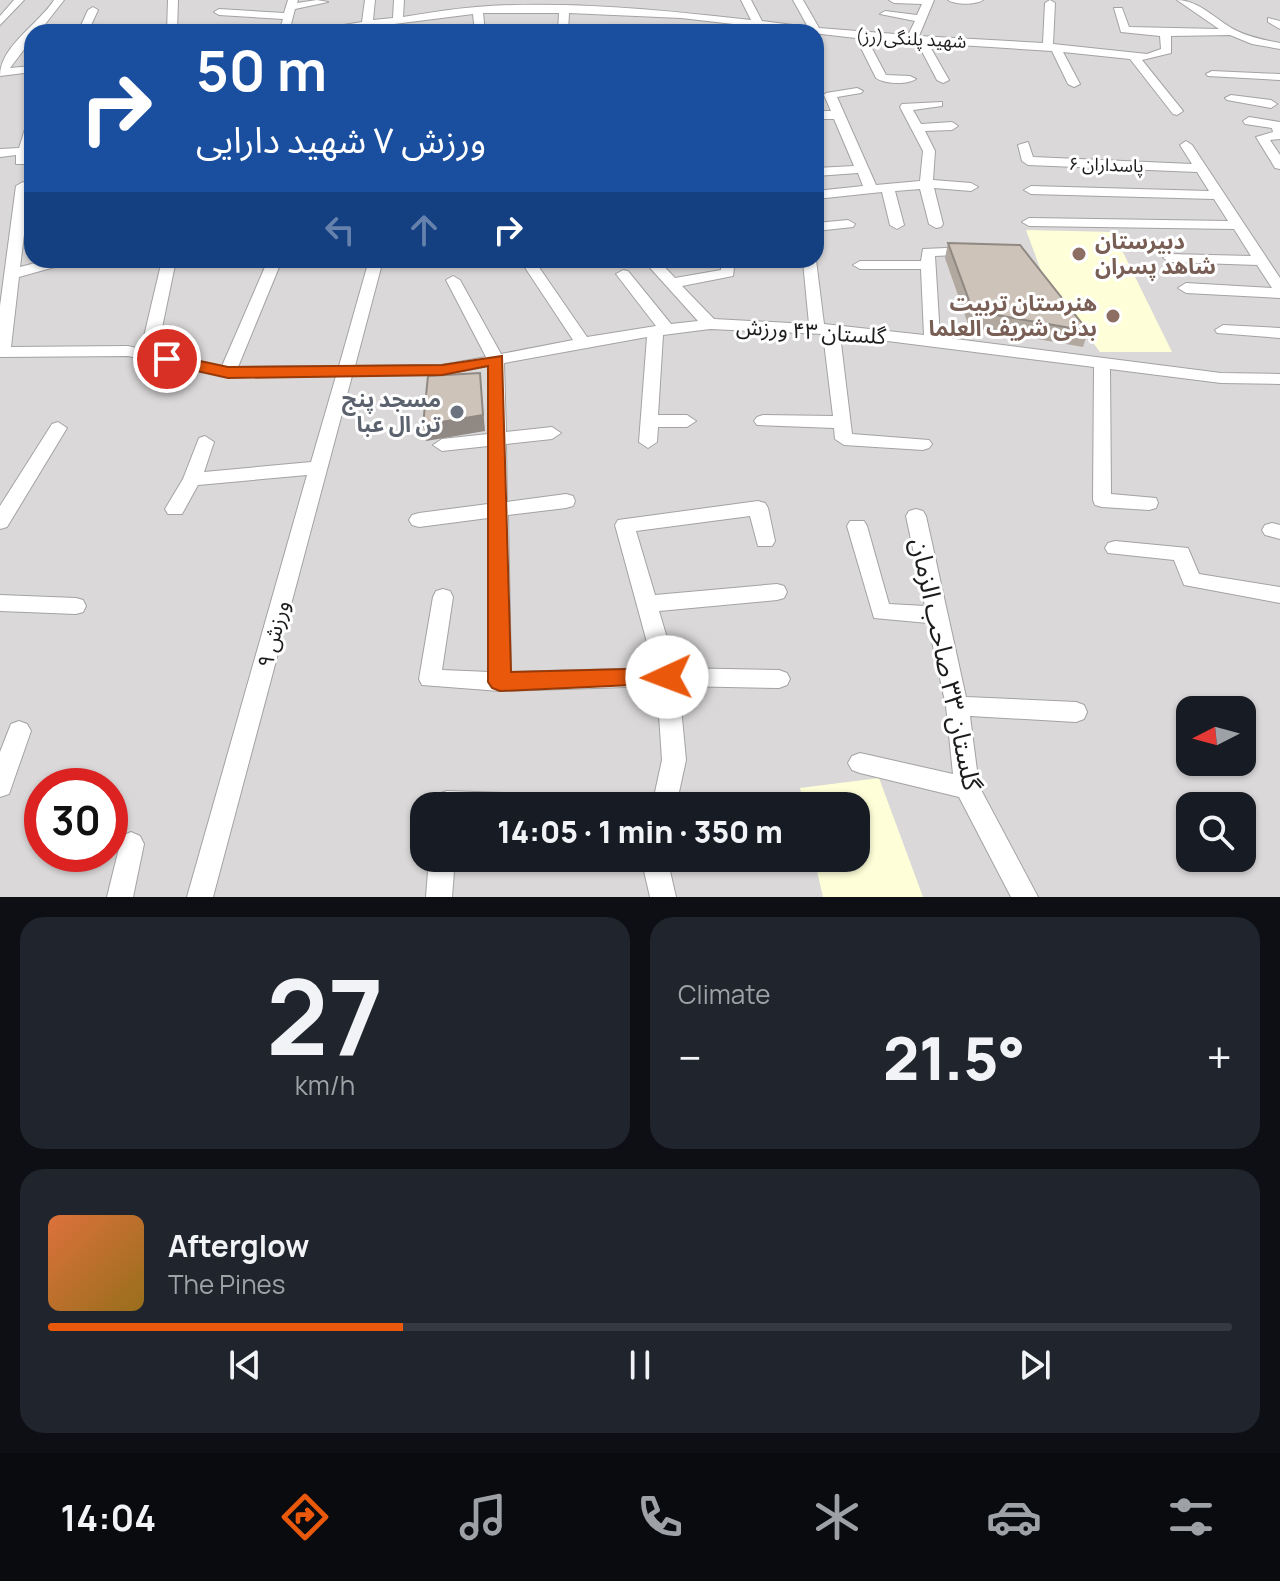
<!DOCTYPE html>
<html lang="en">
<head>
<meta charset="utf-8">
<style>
  body { margin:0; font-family:Manrope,"Noto Sans Arabic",sans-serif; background:#20242c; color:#f1f3f6; height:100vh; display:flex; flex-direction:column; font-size:30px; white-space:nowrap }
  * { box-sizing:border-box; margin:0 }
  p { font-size:26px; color:#9ea1a6 }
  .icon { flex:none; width:44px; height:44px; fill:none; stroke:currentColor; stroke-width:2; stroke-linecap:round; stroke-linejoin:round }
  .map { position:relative; height:897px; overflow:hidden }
  .drawer { display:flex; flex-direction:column; gap:20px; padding:20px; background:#0d0f14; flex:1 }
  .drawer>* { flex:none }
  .top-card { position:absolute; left:24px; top:24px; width:800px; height:244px; border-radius:24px; box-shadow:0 2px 6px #0004; background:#1a4fa0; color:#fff; overflow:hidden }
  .needle { width:52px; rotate:264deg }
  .tools { position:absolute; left:1176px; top:696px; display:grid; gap:16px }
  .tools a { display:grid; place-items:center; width:80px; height:80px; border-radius:16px; background:#171b24; box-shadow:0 2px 6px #0004; font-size:40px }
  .speed { position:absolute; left:24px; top:768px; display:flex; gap:16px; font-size:40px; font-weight:700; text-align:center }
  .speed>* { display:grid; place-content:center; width:104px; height:104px; border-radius:50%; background:#171b24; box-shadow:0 2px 6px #0004; line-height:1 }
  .speed .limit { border:12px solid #d22; background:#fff; color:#111 }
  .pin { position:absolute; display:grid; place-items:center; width:68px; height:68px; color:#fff; margin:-34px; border:4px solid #fff; border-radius:50%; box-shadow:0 2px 8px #0007 }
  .me { position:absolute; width:88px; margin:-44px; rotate:268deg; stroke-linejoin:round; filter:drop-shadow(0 0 6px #0008) }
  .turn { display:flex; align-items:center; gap:28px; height:168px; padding:0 40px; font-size:36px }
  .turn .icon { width:104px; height:104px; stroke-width:2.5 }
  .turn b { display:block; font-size:56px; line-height:68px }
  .lanes { display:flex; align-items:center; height:76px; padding:0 40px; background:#0003; justify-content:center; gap:40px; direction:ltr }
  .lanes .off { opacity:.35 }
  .big { font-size:60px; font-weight:800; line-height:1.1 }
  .drawer .widget { flex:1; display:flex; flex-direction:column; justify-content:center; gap:12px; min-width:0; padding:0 28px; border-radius:24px; background:#20242c }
  .drawer .dial { align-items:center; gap:0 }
  .dial b { font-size:104px; line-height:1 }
  .song { display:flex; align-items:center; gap:24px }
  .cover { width:96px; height:96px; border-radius:12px; background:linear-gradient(135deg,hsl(20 70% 55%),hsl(40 70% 35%)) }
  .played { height:8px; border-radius:4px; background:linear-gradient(90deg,#ea580c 30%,#363941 30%) }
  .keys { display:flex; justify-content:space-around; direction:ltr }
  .heat { display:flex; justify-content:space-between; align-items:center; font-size:44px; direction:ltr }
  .drawer .tiles { flex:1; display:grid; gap:20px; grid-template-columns:1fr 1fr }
  .widget:last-child { grid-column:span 2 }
  .trip { position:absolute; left:410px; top:792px; width:460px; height:80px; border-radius:24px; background:#171b24; box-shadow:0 2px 6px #0004; font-weight:800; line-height:80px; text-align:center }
  .tab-bar { display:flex; height:128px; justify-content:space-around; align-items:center; background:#090b0e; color:#9ea1a6 }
  .tab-bar .icon { width:56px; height:56px }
  .tab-bar .current { color:#ea580c }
  .tab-bar b { font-size:36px; color:#f1f3f6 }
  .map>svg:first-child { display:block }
</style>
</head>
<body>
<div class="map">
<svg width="1280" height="897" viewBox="0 0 1280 897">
  <rect width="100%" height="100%" fill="#eeeae0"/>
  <path fill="#dad8d8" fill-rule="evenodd" d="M0,0H1280V897H0ZM32,32H816V260H32ZM1190,710H1242V762H1190ZM42,786H110V854H42ZM424,806H856V858H424ZM1190,806H1242V858H1190Z"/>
  <path fill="#feffd8" d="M1026,230L1113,232L1172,352H1100L1043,276Z
    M879,778L923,897H823L814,858H856V806H804L800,788Z"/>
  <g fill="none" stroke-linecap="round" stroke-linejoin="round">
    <defs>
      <path id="minor" d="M14,0H24L0,25V16Z
        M54,0H64L39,32H32V39L10,68L32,66V72L0,76C0,46 39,24 54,0Z
        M168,0H178L177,32H167Z
        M288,0H298L297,3L317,0L328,2L295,9L289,32H279L283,19L219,15L214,12L219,9L284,13Z
        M365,0H375L373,20L393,18L394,0H404L403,17C427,13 452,9 476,7C562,0 665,10 751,20L741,0H751L762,21L808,27L793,0H803L819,28L908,35L915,21L880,14L885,11L917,15L922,4L894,3L889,0H934L919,36L1043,43L1045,3L1050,0L1055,3L1053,44L1147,54L1161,49L1160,36L1121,32L1114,8H1122L1129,27L1219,29L1177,0C1199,0 1216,20 1235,30C1249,37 1264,40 1280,43V49L1252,44L1230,35L1171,36V53L1142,60L1183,111L1177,115L1173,114L1130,59L1063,52L1080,84L1074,87L1068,84L1052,51L928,43L949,80L943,83L937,80L917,42L867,39L886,75L910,76L916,79C907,85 885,84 876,78L856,38L681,18L569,13L568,32H558L559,13H483L485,32H475L473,14L331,32H302L362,22Z
        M948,0H983C975,5 956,5 948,0Z
        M93,7L98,10L88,32H78L88,10Z
        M1268,18L1280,21V29L1268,22Z
        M1212,71L1280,74V80L1208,76L1206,74Z
        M857,88L863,91L861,93L837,97L876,185L920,181L923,151L900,107L902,104L942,102V106L913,110L921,124L952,122L958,126L952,130L925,131L935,151L933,180L971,183L978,187L971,191L934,188L943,224L941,227L936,228L929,224L920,189L895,191L904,225L897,229L890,225L882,192L816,199V191L863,186L858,173L816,176V168L854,166L834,119H816V111H831L824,95L826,93Z
        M1231,95L1271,100L1277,104L1271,108L1227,100L1225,98Z
        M1249,117L1280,122V139L1270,140L1280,155V169L1275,168L1256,137L1273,132L1272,128L1245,124L1243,121Z
        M32,122V146L26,164H16V155L0,157V149L19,148L26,126Z
        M1186,141L1192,145L1280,278V298L1186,293L1178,288L1186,283L1272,288L1257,265L1170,262L1163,258L1170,254L1251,256L1234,229L1029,226L1022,222L1029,218L1228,221L1214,199L1031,194L1024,190L1031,186L1209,191L1197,172L1028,165L1022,161L1018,145L1028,142L1033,157L1192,164L1180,145Z
        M23,182L30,186L20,267L47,260H71L69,263L19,277L11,347L128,346L141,349L162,260H176L157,352L222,366L268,260H282L238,367L339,366L369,260H383L355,366L442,365L486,357L446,280L453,276L460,280L501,354L573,340L520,260H534L587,337L656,326L616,274L623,270L628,271L671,324L698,321L643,260H658L675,278L721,270V260H735L733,276L682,286L714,319L809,324L803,262L816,260L824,324L924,335L921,269H860L853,265L860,261H921L923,249L971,247L978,251L976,254L935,256L940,337L1221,373L1280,374V384L1221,383L1110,369L1111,494L1156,498L1158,503L1156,508L1149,510L1102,507L1095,505L1093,500L1094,367L840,335L852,434L929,440L932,444L929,448L923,450L844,445L835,439L834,428L757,425L754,421L757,417L763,415L833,416L823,334L710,329L663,335L658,415H687L696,421L687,427H658L657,442L648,448L639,442L647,337L504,363L506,432L552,427L561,433L552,439L506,444L507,502L566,494L573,496L575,501L573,506L566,508L508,515L511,672L654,668L615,525L618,520L758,501L765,503L768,508L775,541L772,546H758L750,516L636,531L655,595L777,584L784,586L787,592L784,598L777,600L659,611L676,668L779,670L787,673L790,679L787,685L779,688L679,686L686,760L676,806H652L662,760L657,686L500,691L422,685L419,679L433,597L436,591L443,589L450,591L453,597L442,670L489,672L488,518L419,527L412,525L409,520L412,515L419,513L488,504V446L442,451L433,445L442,439L488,434V366L442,375L352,376L213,897H187L307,475L198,485L182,514H168L165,509L183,479L199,438L205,436L214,442L204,472L311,462L336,376L228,377L128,356L0,357V306L16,186Z
        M848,220L855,224L853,227L816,231V223Z
        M1223,325L1280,328V338L1217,333L1215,330Z
        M58,422L67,428L7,527L0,529V506L52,424Z
        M916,509L923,511L926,516L966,697L1076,702L1084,705L1087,712L1084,719L1076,722L970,716L979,786L1038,897H1011L959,797L860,773L852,770L848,763L852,756L860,753L953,774L946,706L928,623L874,618L847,526L850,521H864L867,526L889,604L925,606L906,516L909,511Z
        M1272,523L1280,525V539L1265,535L1262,530L1265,525Z
        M1115,541L1188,548L1199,574L1280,587V603L1184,585L1174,560L1108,553L1105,548L1108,543Z
        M0,595L76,598L83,600L86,606L83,612L76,614L0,611Z
        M19,721L27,724L31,731L9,794L0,797V752L11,724Z
        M447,791L565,795L574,798L577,806H435L438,794Z
        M131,832L140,836L144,844L133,897H107L122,836Z
        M429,858H455L452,897H426Z
        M641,858H667L676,897H650Z"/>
    </defs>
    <use href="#minor" stroke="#a3a3a3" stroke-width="2"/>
    <use href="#minor" fill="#fff" fill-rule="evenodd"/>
  </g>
  <path fill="#b1a89f" d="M948,243L1088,331L1083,347L969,327L945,258Z"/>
  <path fill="#908882" d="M480,373L485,431L426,441L423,425Z"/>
  <path fill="#cec3b9" stroke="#908882" stroke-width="2" d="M948,243L1020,245L1088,331L973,311Z
    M480,373L483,415L423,425L428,376Z"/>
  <path fill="#ea580c" stroke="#983908" stroke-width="2" d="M167,354L228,367L442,365L502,356L511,672L667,668L675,670L678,677L675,683L500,691L492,688L488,682V366L442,375L228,378L161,363V356Z"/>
  <g fill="#8d6e63" stroke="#fff" stroke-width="3">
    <circle cx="1079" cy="254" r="8"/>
    <circle cx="1113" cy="316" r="8"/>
  </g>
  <circle fill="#6b7280" stroke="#fff" stroke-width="3" cx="457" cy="412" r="8"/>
  <g text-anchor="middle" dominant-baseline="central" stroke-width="6" stroke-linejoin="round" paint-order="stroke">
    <g font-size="18" fill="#1c1c1c" stroke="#fff">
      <text transform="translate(911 38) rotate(3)">شهید پلنگی(رز)</text>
      <text transform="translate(1106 164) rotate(2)">پاسداران ۶</text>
    </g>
    <g font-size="22" font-weight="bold" fill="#785e54" stroke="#fff" text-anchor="start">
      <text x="1095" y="241">دبیرستان<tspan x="1095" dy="25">شاهد پسران</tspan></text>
      <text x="1097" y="303" text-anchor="end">هنرستان تربیت<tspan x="1097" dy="25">بدنی شریف العلما</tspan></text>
    </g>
    <g font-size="22" fill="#1c1c1c" stroke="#fff">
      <text transform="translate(811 331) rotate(4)">گلستان ۴۳ ورزش</text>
      <text transform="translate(273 634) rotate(-75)">ورزش ۹</text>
    </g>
    <g font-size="22" font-weight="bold" fill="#5b616d" stroke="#fff" text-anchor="end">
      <text x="441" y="399">مسجد پنج<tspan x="441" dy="25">تن ال عبا</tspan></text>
    </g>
    <g font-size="26" fill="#1c1c1c" stroke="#fff">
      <text transform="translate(947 664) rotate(78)">گلستان ۳۳ صاحب الزمان</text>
    </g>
  </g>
</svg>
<div class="tools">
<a><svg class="needle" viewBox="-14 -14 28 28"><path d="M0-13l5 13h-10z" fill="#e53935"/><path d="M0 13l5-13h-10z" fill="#9ea1a6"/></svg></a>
<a><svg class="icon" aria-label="search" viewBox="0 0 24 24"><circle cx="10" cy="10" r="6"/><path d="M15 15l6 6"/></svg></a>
</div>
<div class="speed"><div class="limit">30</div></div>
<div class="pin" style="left:167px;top:359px;background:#d93025"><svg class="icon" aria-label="arrive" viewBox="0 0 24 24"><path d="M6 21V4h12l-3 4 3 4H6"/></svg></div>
<svg class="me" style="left:667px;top:677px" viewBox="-20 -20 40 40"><circle r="19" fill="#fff"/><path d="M0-13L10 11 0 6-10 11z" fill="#ea580c"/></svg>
<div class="trip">14:05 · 1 min · 350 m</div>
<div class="top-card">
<div class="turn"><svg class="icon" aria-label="right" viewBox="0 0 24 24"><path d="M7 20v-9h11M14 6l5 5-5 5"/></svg><div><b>50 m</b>ورزش ۷ شهید دارایی</div></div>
<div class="lanes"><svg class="icon off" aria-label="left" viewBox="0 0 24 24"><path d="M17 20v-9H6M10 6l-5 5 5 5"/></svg><svg class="icon off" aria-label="ahead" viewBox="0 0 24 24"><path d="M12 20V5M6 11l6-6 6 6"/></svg><svg class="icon" aria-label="right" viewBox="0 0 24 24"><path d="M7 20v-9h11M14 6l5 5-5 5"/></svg></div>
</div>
</div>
<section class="drawer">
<div class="tiles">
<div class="widget dial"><b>27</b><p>km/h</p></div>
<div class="widget"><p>Climate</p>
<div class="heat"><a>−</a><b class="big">21.5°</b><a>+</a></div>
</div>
<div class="widget">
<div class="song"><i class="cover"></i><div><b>Afterglow</b><p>The Pines</p></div></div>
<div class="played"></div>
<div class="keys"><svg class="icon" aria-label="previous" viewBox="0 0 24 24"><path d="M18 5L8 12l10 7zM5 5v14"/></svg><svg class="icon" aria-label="pause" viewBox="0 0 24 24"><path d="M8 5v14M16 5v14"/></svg><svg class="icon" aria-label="next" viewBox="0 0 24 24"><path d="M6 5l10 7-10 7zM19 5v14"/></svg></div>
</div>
</div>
</section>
<nav class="tab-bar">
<b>14:04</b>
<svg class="icon current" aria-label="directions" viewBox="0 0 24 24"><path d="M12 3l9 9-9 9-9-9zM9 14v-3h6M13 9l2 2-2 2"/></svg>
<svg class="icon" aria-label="music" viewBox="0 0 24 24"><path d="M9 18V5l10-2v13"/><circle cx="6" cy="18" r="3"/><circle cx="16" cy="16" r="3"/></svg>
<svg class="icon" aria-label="phone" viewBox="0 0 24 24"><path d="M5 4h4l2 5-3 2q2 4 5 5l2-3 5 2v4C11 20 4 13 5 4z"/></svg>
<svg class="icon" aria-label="climate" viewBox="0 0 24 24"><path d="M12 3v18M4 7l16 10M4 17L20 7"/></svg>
<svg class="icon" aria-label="car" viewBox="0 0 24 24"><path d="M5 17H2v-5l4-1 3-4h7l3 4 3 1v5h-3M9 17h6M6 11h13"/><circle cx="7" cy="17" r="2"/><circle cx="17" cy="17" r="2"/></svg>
<svg class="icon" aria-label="filters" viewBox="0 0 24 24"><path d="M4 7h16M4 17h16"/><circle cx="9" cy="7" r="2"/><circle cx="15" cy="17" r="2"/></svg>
</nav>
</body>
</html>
